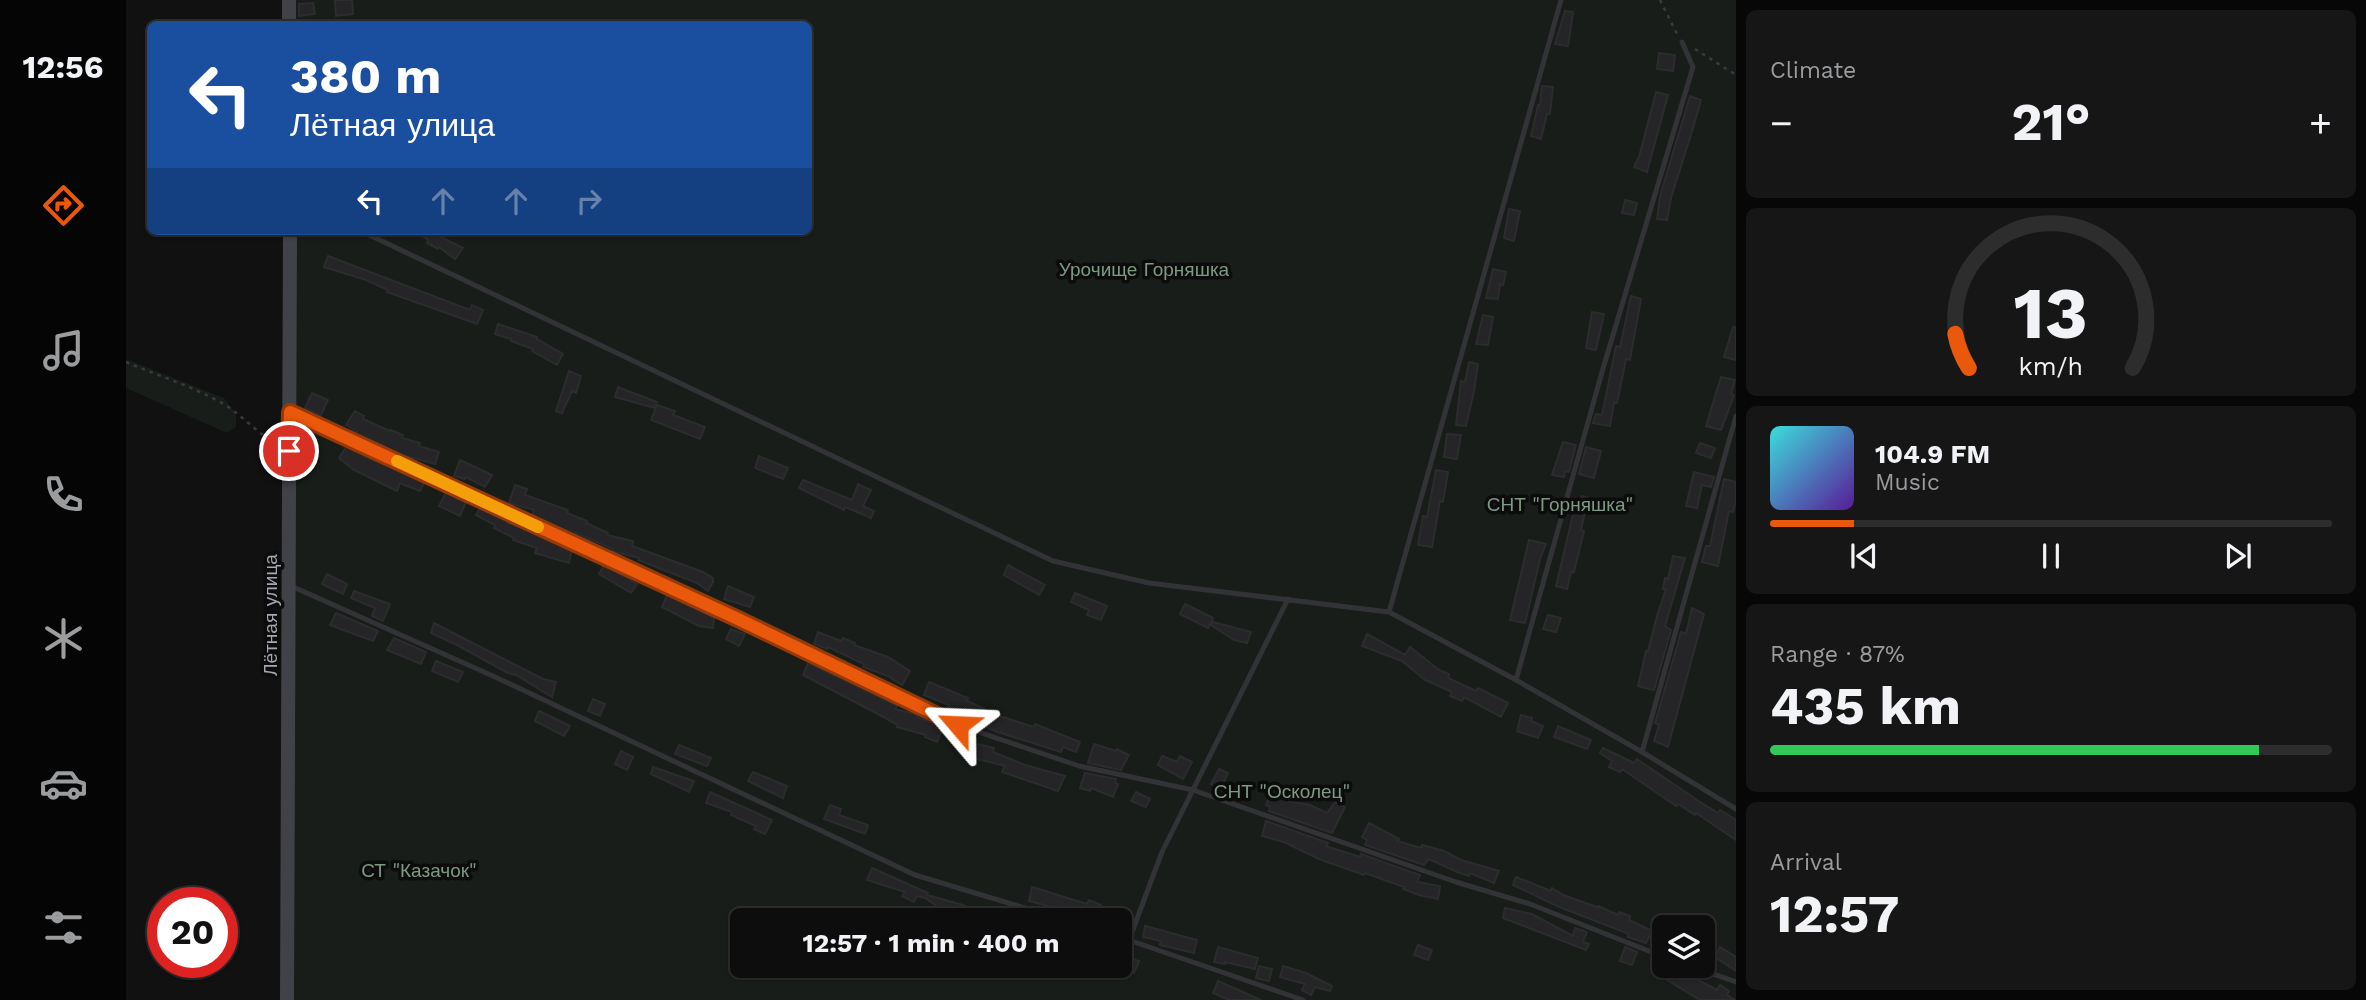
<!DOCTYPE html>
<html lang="en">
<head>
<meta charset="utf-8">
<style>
  body { margin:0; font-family:"Work Sans",sans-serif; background:#161617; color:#f1f3f6; height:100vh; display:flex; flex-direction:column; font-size:26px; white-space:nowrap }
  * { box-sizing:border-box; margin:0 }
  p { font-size:23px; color:#9a9c9e }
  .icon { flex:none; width:38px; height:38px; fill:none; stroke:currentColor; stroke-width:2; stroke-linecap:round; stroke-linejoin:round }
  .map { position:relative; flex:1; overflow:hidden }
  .sheet { display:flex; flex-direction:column; gap:10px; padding:10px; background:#070708; width:630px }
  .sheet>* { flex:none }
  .banner { position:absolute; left:21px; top:21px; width:665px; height:214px; border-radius:10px; box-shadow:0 2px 5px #0004,0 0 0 2px #2d2d2e; background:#1a4fa0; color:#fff; overflow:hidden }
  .tools { position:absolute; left:1526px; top:915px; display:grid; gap:14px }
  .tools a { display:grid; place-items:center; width:63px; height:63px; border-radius:10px; background:#0d0d0e; box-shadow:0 2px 5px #0004,0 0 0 2px #2d2d2e; font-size:35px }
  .speed { position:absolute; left:21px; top:887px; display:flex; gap:14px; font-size:35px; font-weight:700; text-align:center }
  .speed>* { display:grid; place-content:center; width:91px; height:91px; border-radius:50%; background:#0d0d0e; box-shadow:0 2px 5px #0004,0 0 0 2px #2d2d2e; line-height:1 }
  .speed .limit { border:10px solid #d22; background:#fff; color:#111 }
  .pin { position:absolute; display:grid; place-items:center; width:60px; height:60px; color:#fff; margin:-30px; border:4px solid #fff; border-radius:50%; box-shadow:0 2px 7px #0007 }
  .me { position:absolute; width:77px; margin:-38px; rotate:296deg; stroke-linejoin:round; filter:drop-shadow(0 0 5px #0008) }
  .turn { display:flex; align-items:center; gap:24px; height:147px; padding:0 28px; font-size:32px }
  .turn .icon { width:91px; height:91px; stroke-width:2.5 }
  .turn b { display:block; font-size:49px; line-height:60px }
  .lanes { display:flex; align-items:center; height:66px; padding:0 28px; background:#0003; justify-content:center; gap:35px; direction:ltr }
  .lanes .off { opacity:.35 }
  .big { font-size:52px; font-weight:700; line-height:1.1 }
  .sheet .tile { flex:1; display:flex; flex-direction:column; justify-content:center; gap:10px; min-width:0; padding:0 24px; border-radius:10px; background:#161617 }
  .sheet .dial { align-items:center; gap:0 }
  .dial svg { height:182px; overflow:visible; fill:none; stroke:#2d2d2e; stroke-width:7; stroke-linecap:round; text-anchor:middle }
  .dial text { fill:#f1f3f6; stroke:none }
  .song { display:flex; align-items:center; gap:21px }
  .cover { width:84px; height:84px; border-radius:10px; background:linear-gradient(135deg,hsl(180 70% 55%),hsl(270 70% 35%)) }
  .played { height:7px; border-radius:4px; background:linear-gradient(90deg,#ea580c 15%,#2d2d2e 15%) }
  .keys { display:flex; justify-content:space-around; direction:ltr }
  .heat { display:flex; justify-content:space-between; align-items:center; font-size:38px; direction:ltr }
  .charge { height:10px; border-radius:5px; background:linear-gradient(90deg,#34c759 87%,#2d2d2e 0) }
  .trip { position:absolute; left:604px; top:908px; width:402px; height:70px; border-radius:10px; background:#0d0d0e; box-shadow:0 2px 5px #0004,0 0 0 2px #2d2d2e; font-weight:700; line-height:70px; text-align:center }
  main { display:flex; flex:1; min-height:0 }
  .tabs { display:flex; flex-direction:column; width:126px; justify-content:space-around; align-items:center; background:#050506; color:#9a9c9e }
  .tabs .icon { width:49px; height:49px }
  .tabs .selected { color:#ea580c }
  .tabs b { font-size:32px; color:#f1f3f6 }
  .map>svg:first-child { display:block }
</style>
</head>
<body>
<main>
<nav class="tabs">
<b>12:56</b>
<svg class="icon selected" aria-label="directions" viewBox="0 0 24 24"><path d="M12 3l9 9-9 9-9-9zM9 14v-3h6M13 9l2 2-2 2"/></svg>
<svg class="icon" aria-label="music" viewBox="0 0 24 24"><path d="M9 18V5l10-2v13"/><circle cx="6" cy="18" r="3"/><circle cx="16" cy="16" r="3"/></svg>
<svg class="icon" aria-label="phone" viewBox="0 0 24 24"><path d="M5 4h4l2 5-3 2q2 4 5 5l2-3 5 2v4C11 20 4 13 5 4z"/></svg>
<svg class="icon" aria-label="climate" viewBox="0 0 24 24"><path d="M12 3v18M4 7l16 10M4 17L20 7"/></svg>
<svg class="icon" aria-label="car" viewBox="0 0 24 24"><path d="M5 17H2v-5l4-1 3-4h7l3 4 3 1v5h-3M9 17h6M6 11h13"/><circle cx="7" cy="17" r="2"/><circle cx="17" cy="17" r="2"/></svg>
<svg class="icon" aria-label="filters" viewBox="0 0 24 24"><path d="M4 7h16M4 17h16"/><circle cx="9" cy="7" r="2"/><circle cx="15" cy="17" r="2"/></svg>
</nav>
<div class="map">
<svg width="1610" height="1000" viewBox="0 0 1610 1000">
  <rect width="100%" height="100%" fill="#111112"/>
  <path fill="#181d19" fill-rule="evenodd" d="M162,0H1610V1000H161L162,231H682V24H162ZM616,920H994V966H616ZM1538,928H1577V966H1538Z
    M0,359L98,398L110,414V427L101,433L0,388Z"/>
  <path fill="#252426" stroke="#2c2c2e" stroke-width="2" d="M209,0H226L227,14L210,16Z
    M187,3L189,14L173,16V4Z
    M1439,11L1447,12L1442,46L1429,44Z
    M1533,53L1549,55L1547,71L1531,69Z
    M1416,86L1427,87L1424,114H1421L1415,139L1405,136L1412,105H1414Z
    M1530,92L1542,95L1521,172L1508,167L1513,157Z
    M1564,96L1575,100L1568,125L1545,198L1541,220L1531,219L1534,196Z
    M1499,200L1511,203L1508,215L1496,213Z
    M1383,209L1394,211L1388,241L1378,238Z
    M289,231H304L337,248L329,259L313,247L312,249L301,243L302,240Z
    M202,256L344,310L346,305L357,310L351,324L261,292L262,290L240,280L198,267Z
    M1367,269L1380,272L1377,285L1374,284L1372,299L1360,298Z
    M1505,296L1515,299L1504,360L1500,359L1491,403H1488L1484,426L1467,423L1470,414L1476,415L1490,346L1494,347Z
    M1466,312L1478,314L1470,350L1460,348Z
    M1357,315L1367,317L1362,345L1350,344Z
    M372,324L411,337V339L437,354L431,365L406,351L407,349L385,341V339L369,334Z
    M1607,327H1610V360L1598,357Z
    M1343,362L1352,364L1348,391L1340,426L1330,425L1335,381L1339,382Z
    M443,371L455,376L450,393L446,391L436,413L430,411Z
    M1595,377L1609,380L1605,394L1608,395L1595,430L1580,426Z
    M492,387L531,402L529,408L489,397Z
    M186,393L202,400L195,415L179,408Z
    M531,405L549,411L547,415L579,427L574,439L525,420Z
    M229,411L238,416L237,419L264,431L265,430L277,435L276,438L294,443L293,446L313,452L309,464L262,451L228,436L231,432L220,425Z
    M1321,434L1335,435L1331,459L1318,457Z
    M1437,442L1450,445L1443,472L1439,471L1438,477L1426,475Z
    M1574,443L1589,448L1585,458L1570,453Z
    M222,444L238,452L237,456L299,481L294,491L274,483L271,491L228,470L213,458Z
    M1460,447L1475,451L1468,478L1453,474Z
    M633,456L662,468L657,479L629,468Z
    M334,460L366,475L359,487L340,477L339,479L328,476Z
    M1310,470L1322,472L1317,502L1314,501L1306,547L1292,545L1297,516L1301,517Z
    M1568,472L1588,477L1585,487L1576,485L1571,508L1560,506Z
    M1598,479L1610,482V500L1607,512L1603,511L1592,566L1576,562L1580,546H1584Z
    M677,480L726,500L732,484L745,490L737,506L748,511L745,518L719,507L718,510L673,488Z
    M389,485L401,489L399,495L442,510L441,513L461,521L460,523L482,533L481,535L507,541L506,546L577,572L587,578V582L582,591L571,583L512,560L513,558L485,551L487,549L450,533L449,538L406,518L408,510L383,503Z
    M320,492L340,502L334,516L313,506Z
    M1456,496L1462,498L1455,530L1458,531L1448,572H1445L1441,589L1430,586L1450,502L1453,503Z
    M355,506L383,519L381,523L402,530L403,528L446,548L443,563L409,553L411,548L387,540L388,538L368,528L369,525L350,515Z
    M1403,540L1420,544L1414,559L1399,623L1384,620Z
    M1547,556L1559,558L1539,626L1545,630L1528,690L1512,686L1520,651H1522L1531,616L1540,589H1537L1539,578L1542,579Z
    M478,565L511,584L505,593L473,574Z
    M882,565L919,585L913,595L878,575Z
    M201,574L221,584L217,594L196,584Z
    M602,586L628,597L624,607L598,599Z
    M228,591L264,604L257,621L246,616L249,608L225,598Z
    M949,593L981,606L975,620L961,615L963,610L945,602Z
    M541,595L588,618L587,628L573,626L536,607Z
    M1059,604L1087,618L1082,628L1054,614Z
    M1566,608L1578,614L1542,747L1528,741L1533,725L1529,723L1555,632L1560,634Z
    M210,613L252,631L247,641L204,625Z
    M1422,615L1435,618L1430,632L1417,629Z
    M1087,622L1125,632L1121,643L1108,640L1085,625Z
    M308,623L417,679L430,682L426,697L390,675L380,672L331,645L305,633Z
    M605,629L619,634L613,646L600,639Z
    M692,632L715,641L717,638L729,643L728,645L762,657L784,671L776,685L762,676L737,667L738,664L702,647L701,649L688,644Z
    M1241,634L1279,655L1284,647L1313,670L1323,674L1322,678L1350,691L1352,688L1382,703L1375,717L1338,697L1336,701L1324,696L1326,692L1299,680L1276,661L1236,646Z
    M268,638L300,652L295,664L261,650Z
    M310,661L337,672L332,682L306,671Z
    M682,663L771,706L769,709L792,715L791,717L817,727L811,742L799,737L800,735L771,727L772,725L750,713L677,675Z
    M803,682L842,698L841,701L859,709L858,711L908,727L909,724L954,742L950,752L937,747L935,752L872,732L845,721L846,718L822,708L823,705L798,695Z
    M467,699L479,704L474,716L462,711Z
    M413,711L444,726L438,736L409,721Z
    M1395,715L1406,718L1405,721L1417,726L1412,738L1391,731Z
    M1432,726L1465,740L1461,749L1428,737Z
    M851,744L868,748L867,752L899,765L939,776L932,791L876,772L879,766L847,758Z
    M968,744L990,751L991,749L1003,755L995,770L962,763Z
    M553,745L585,758L581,766L549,754Z
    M1477,748L1508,763L1511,759L1571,800L1592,813L1594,810L1610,820V840L1570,813L1569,815L1552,804L1550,806L1496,769L1494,772L1483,767L1486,761L1474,753Z
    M495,751L507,757L501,770L489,764Z
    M1036,756L1051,762L1054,756L1066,762L1057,779L1032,765Z
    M527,767L568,781L563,792L525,774Z
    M1093,769L1102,773L1094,789L1085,784Z
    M627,772L661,786L657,798L622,781Z
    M959,773L990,779L989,783L992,784L987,797L965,788L964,791L954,788Z
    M584,792L646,820L639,834L628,829L630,826L605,815L606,812L580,803Z
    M1010,792L1024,799L1020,807L1005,801Z
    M1144,794L1162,801L1184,805L1201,813L1209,802L1219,807L1206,833L1143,811L1144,807L1140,805Z
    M704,805L715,809L713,815L742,825L739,834L698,819Z
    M1140,821L1202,843L1200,846L1234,857L1235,854L1294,875L1291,882L1314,886L1312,899L1293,895L1277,889L1278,887L1239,873L1238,875L1193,859L1158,842L1136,836Z
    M1243,823L1273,839L1271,841L1295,848L1296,845L1318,851L1335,860L1373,871L1368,883L1344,873L1343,876L1331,872L1303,859L1298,865L1239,845L1241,840L1236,837Z
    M746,868L802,893L801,895L837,905L870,920H841L819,910L817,915L807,912L809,905L799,898L791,896L788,902L776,896L779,892L741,880Z
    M1390,877L1425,891L1426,888L1437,895L1471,907L1472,906L1492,915L1493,912L1504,916L1503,920L1526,931L1520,943L1502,937L1503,934L1431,906L1387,885Z
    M906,887L961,904L963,900L975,905L973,908L1006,917L1005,920H972L945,909V912L903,901Z
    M1379,908L1406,914L1447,936L1449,928L1461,932L1457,942L1463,944L1460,950L1377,918Z
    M1019,926L1071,940L1068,953L1034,945L1035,941L1017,937Z
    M1292,945L1306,950L1302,960L1288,955Z
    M1092,947L1132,958L1129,969L1099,962V964L1088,962Z
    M1499,947L1511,952L1506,965L1494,961Z
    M1594,947L1610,957V971L1589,957Z
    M994,955L1013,961L1008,973L994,967Z
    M1535,962L1538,963V966H1546L1591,990L1594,985L1603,991L1601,995L1609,1000H1574L1530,973Z
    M1133,966L1146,969L1143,981L1130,978Z
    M1157,966L1180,973L1206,986L1204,991L1189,987L1185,995L1176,990L1179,984L1154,977Z
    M1092,981L1135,1000H1103L1087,993Z"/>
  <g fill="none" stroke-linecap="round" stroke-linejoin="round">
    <path stroke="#393a3e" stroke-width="2.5" stroke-dasharray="3.5 5" stroke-linecap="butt" d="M1534,0L1551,34
      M1569,49L1610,75
      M0,362C30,375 63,385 92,401C114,412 128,431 149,443"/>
    <path stroke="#333337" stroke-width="5" d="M235,231L927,561L1023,583L1263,612L1390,680L1516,752L1610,809
      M167,413L612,619L832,725L953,766L1067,790L1330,882L1404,904L1538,957
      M165,586L367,676L789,875L939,920
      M1263,612L1435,0
      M1390,680L1476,372L1567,67L1556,42
      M1516,752L1610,416
      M994,937L1177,1000
      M1003,940L1036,852L1162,599
      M1564,966L1610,982"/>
    <path stroke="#414247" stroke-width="14" d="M163,0V24
      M161,1000L164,231"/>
  </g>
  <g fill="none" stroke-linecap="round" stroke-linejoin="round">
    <defs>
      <path id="route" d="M163,451L164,412L612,619L832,725"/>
    </defs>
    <use href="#route" stroke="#983908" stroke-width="18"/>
    <use href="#route" stroke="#ea580c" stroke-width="12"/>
    <path stroke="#f59e0b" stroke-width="12" d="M271,461L412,527"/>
  </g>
  <g text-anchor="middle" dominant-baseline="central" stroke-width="7" stroke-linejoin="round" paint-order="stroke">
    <g font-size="19" fill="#7e9a83" stroke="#0c0c0d">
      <text x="1018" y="269">Урочище Горняшка</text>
      <text x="1434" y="504">СНТ "Горняшка"</text>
      <text x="1156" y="791">СНТ "Осколец"</text>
      <text x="293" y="870">СТ "Казачок"</text>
    </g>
    <g font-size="19" fill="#a4a7b1" stroke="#0c0c0d">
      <text transform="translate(144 615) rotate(-90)">Лётная улица</text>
    </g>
  </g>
</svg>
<div class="tools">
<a><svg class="icon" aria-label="layers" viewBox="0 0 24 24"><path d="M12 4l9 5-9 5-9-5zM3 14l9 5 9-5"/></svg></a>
</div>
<div class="speed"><div class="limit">20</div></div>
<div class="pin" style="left:163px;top:451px;background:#d93025"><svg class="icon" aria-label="arrive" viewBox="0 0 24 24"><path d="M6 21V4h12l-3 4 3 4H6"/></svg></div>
<svg class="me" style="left:832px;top:725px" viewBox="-20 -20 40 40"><path d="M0-17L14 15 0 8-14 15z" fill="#ea580c" stroke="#fff" stroke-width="4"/></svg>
<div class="trip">12:57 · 1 min · 400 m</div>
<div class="banner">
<div class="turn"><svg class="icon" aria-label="left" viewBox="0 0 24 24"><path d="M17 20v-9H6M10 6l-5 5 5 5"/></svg><div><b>380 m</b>Лётная улица</div></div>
<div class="lanes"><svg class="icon" aria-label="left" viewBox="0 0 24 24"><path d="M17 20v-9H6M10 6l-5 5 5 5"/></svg><svg class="icon off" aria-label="ahead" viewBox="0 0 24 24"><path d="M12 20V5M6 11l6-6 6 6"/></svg><svg class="icon off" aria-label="ahead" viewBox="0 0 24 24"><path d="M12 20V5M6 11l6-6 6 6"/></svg><svg class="icon off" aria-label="right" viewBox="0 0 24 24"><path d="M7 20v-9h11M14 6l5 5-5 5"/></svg></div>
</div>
</div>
<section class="sheet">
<div class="tile"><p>Climate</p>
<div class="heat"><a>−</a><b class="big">21°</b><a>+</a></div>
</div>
<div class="tile dial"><svg viewBox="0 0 100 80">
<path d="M14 69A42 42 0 1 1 86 69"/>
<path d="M14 69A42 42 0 0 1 8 54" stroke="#ea580c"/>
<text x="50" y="56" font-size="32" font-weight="700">13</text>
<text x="50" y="72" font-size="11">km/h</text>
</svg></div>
<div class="tile">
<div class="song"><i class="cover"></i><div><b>104.9 FM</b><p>Music</p></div></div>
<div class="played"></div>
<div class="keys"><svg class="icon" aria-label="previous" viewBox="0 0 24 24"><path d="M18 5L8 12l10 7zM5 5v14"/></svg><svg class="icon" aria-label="pause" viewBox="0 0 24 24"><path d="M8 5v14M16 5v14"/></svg><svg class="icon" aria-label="next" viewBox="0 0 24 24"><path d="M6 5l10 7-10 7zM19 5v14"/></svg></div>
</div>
<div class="tile"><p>Range · 87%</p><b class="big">435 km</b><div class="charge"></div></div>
<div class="tile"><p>Arrival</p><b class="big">12:57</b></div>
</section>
</main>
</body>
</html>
